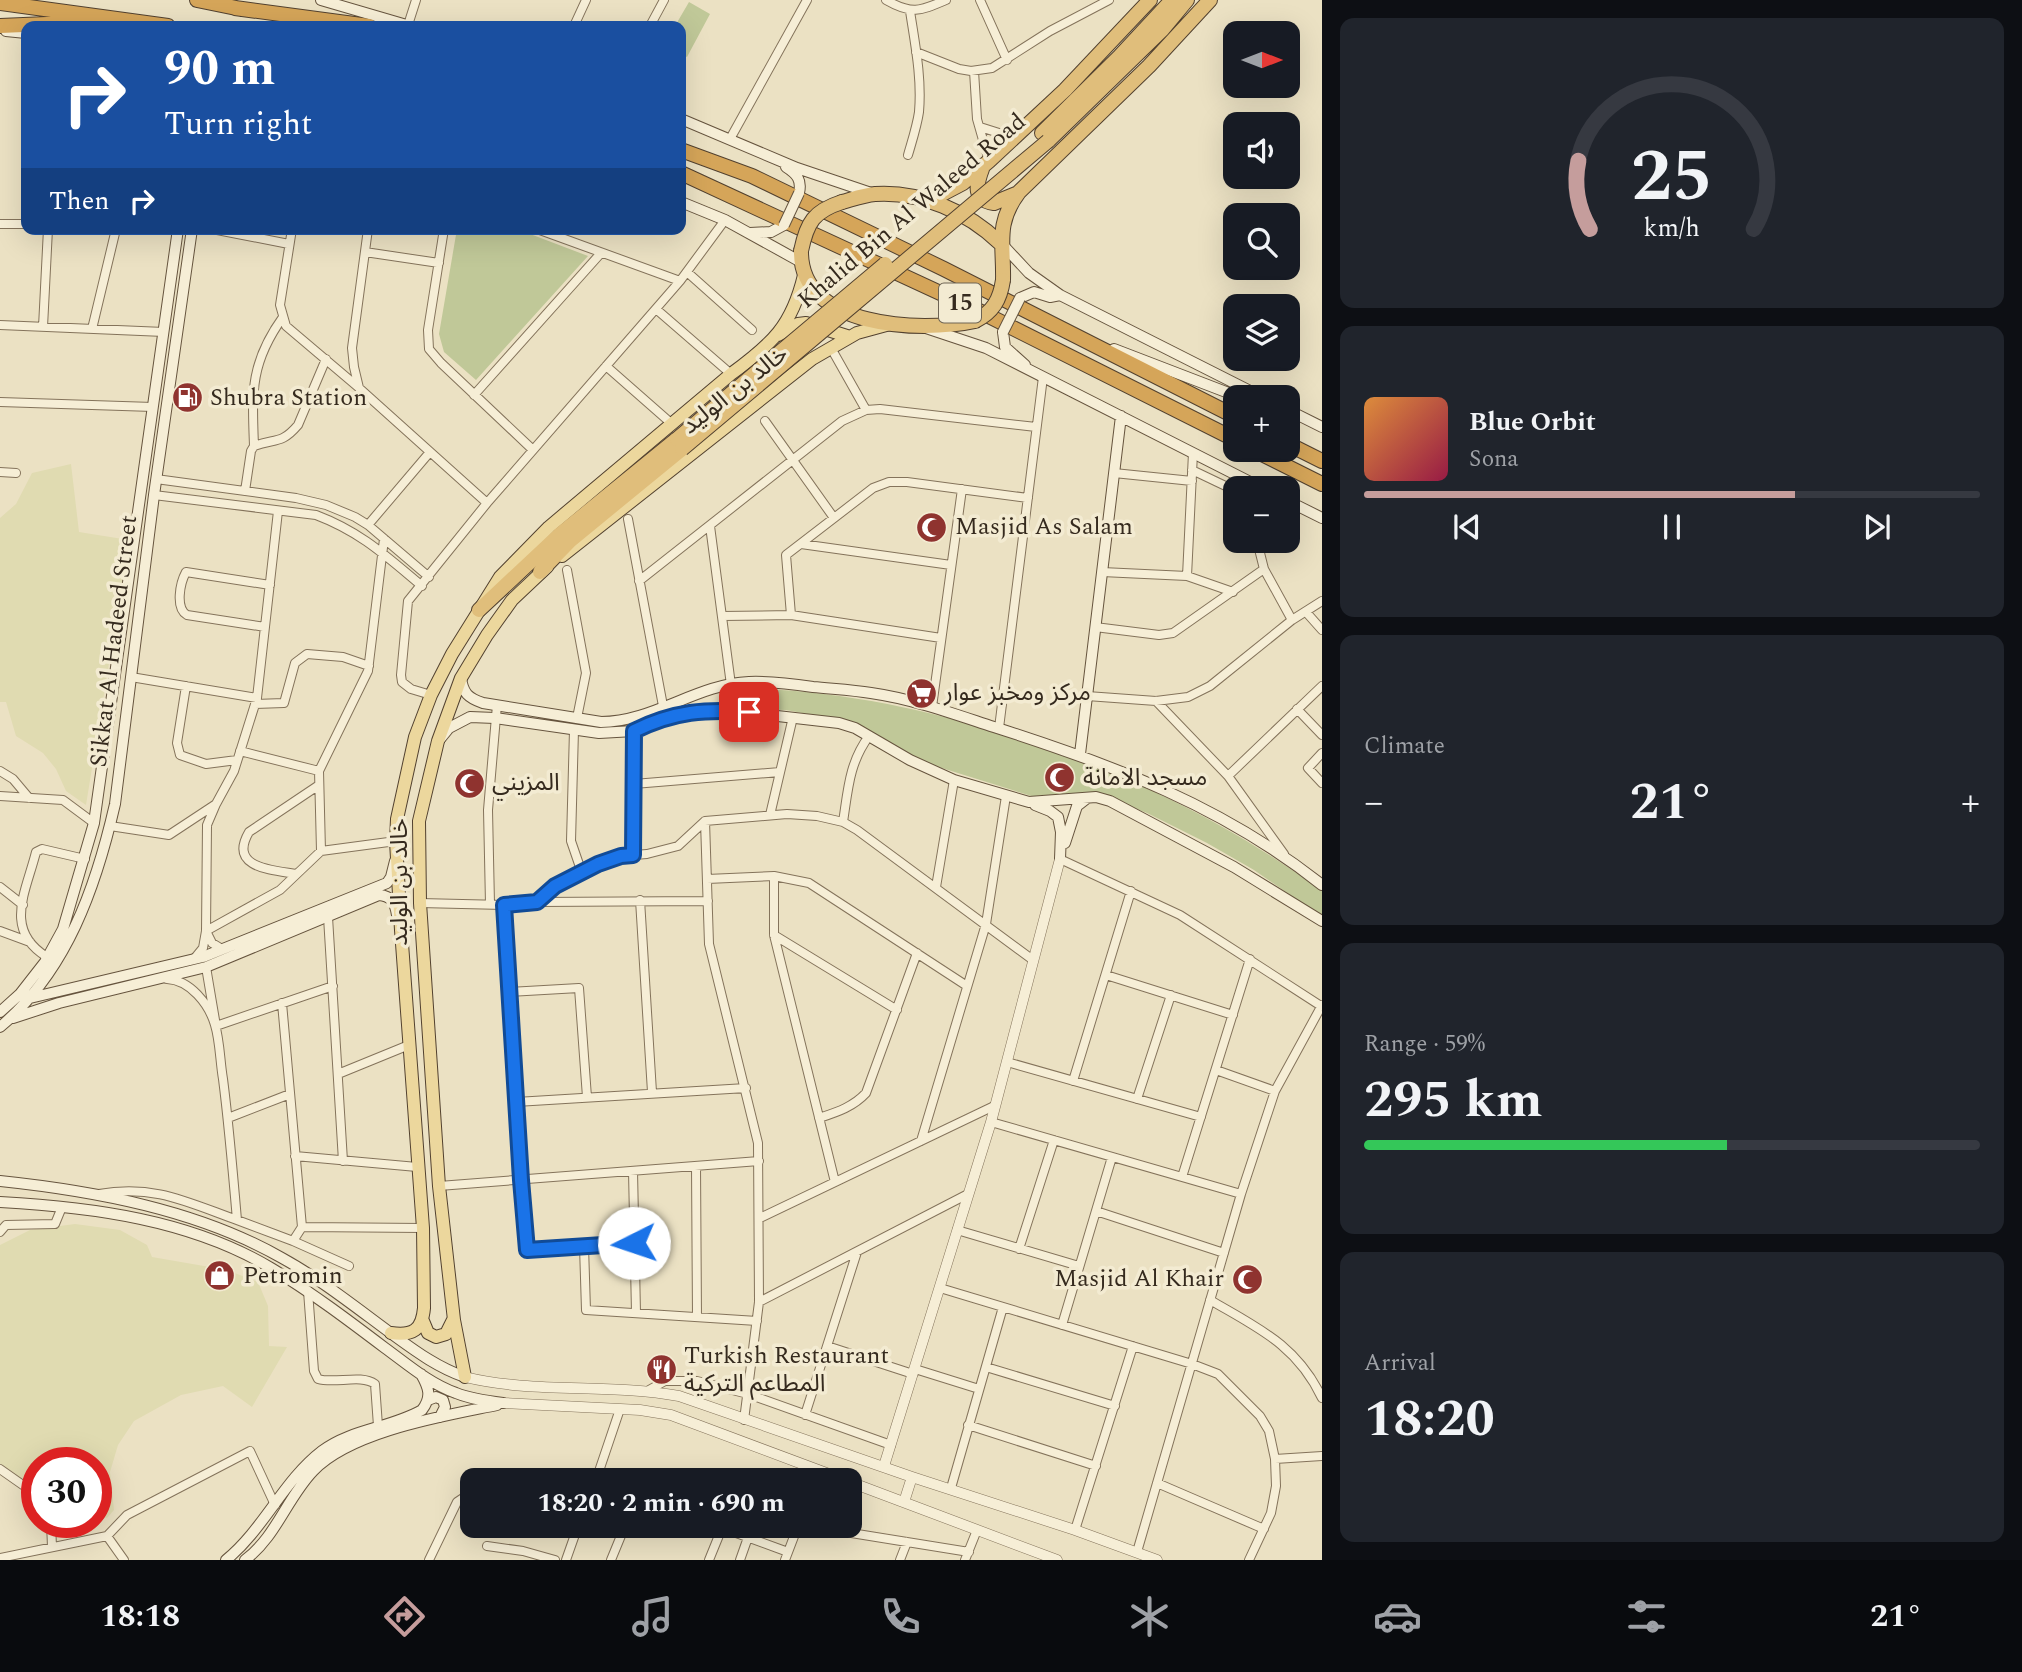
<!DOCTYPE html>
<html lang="en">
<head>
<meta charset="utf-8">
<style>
  body { margin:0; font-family:Spectral,"Noto Sans Arabic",serif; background:#20242c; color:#f1f3f6; height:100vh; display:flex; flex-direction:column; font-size:26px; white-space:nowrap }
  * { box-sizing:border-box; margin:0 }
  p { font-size:23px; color:#9ea1a6 }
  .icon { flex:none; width:38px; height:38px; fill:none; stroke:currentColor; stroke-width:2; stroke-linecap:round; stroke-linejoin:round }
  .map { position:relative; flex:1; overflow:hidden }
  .drawer { display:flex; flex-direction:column; gap:18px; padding:18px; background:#0d0f14; width:700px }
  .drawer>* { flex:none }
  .banner { position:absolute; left:21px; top:21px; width:665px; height:214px; border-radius:14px; box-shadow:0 7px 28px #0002; background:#1a4fa0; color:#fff; overflow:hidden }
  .needle { width:46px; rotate:90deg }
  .controls { position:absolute; left:1223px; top:21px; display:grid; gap:14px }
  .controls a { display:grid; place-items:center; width:77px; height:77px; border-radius:14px; background:#171b24; box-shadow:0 7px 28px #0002; font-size:35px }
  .speed { position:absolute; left:21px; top:1447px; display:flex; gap:14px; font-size:35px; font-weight:700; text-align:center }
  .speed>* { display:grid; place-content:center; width:91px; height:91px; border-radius:50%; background:#171b24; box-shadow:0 7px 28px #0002; line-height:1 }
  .speed .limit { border:10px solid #d22; background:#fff; color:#111 }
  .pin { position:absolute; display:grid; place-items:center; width:60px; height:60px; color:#fff; margin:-30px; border-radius:14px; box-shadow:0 4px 10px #0006 }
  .me { position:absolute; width:77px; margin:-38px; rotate:266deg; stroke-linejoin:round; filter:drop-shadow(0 0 5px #0008) }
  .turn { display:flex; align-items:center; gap:24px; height:147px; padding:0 28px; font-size:32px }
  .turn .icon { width:91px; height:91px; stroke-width:2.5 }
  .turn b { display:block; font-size:49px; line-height:60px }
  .then { display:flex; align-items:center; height:66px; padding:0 28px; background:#0003; gap:14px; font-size:26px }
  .big { font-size:52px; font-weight:700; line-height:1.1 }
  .drawer .widget { flex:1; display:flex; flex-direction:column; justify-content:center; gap:10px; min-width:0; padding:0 24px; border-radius:14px; background:#20242c }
  .drawer .dial { align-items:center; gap:0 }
  .dial svg { height:182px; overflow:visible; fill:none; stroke:#363941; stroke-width:7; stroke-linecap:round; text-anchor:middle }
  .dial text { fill:#f1f3f6; stroke:none }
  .song { display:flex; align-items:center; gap:21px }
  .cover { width:84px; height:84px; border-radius:10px; background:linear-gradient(135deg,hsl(30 70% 55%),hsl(340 70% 35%)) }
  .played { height:7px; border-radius:4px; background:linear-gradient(90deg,#c59d9c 70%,#363941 70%) }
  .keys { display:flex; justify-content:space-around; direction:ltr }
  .heat { display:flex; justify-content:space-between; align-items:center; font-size:38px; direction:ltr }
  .charge { height:10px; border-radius:5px; background:linear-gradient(90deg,#34c759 59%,#363941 0) }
  .trip { position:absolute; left:460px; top:1468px; width:402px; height:70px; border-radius:14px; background:#171b24; box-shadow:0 7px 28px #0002; font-weight:700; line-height:70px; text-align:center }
  .tabs { display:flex; height:112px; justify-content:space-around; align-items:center; background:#090b0e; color:#9ea1a6 }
  .tabs .icon { width:49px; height:49px }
  .tabs .selected { color:#c59d9c }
  .tabs b { font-size:32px; color:#f1f3f6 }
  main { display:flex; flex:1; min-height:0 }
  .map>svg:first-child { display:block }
</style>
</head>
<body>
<main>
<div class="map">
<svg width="1322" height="1560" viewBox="0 0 1322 1560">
  <rect width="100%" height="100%" fill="#ebe1c3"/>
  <path fill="#e0dbb1" d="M71,464L79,532L129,540L86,805L66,791L56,769L43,753L16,736L6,702H0V518L16,504L32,473Z
    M75,1224L120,1230L147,1245L152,1257L227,1270L258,1282L268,1306L269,1346L287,1347L252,1407L223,1386L181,1395L134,1421L118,1445L110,1472L114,1510L107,1518L96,1514V1463H37V1490L0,1468V1245L30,1230Z"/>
  <path fill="#c0c898" d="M689,2L710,14L687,57L681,54V26H675Z
    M457,229H517L588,256L476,380L444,352L439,334Z
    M753,689C902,691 1089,752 1219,825C1255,845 1288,867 1322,890V917L1254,870L1207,843L1147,813L1095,793L1038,798L916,760L846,721L786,710L730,708L728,692Z"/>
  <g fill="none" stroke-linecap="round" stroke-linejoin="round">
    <defs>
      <path id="minor" d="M886,0C912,15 920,11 946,0
        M980,0L1007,60
        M408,25L416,0
        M574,26L586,0
        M650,26L664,0
        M916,52L959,69L971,71L992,68L1050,31L1109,0
        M974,71L977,119L989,161
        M980,127L999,133L1018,134
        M730,139L807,0
        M908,155C912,141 917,126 919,112C922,78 915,44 910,11
        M0,224H26
        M212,229L289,244
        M292,229L280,305L286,326L358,387
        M368,229L352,348L354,367L359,388L487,503
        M444,229L428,330L429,349L441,363L533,450
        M537,229L680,281
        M365,252L439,263
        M687,272L752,330
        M656,309L731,374
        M0,325L164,332
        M43,327L48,229
        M92,329L116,229
        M831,348L866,410
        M606,366L672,424
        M474,395L601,253
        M0,402L153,407
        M765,421L834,518
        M254,446C252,392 250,363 283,317
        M1192,470L1236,491
        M0,472L16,473
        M1114,473L1192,481
        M156,479L296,498L326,505L355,517L368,525L429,577
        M245,491L251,451L254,446C275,438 281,445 298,425L326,359
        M154,495L316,515C361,532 386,556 422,586
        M628,519L663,706
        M368,525L430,452
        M710,526L731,685
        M1257,541L1264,569L1292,620
        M801,544L951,565
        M567,570L586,673L577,718
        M1102,572L1187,576L1233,592
        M1187,576L1193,453
        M639,581L842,421L866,410L880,409L1036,427
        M1306,612L1322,630
        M791,615L786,555L873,488L889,482H907L1028,498
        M722,616L791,615L941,638
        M265,627L187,615C175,608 180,583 186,572L270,585
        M1095,627L1159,635L1173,633L1264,569
        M131,677L257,698
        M186,686L177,743L180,755L206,764L237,760
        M431,695L411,689L402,682L401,675L408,601L487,503L680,281L725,220
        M1087,696L1156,701L1188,697L1210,686L1292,620L1322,601
        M1156,701L1228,776L1284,854
        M255,704L284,703L295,663L307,654L343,657L369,666
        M932,707L962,489
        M1297,709L1322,735
        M999,728L1043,377
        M574,730L571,841L582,873
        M240,751L319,771
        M1322,753L1308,768L1322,783
        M0,771L13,779L29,798
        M1228,776L1322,686
        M634,784L780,772
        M0,796L63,800L94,823
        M770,815L793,717
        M705,821L709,944L758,1143L759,1302L744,1420
        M843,822C848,790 849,763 869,736
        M110,826L169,835L216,804L234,771L257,698L278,511
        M321,851L319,771L368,671L384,539
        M633,855L634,731
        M1060,859L1180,915L1321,1006
        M296,874C272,870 228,868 249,832L319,785
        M774,876V935L835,1182
        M707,879L774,876L809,883L967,986
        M0,887L23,905
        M936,887L954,780
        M640,900L652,1092
        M538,902L708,901
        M420,903L504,905L538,902L555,886L598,864L621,856L647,854L678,846L705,821L787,814L817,816L843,822L857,830L1033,960
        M490,904L488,810L497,705
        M504,905L521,1179L527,1250L634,1243
        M328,917L343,1161
        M0,931L30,942
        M774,935L897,1010
        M222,949L212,943L206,931L280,890L321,851L396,841
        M47,957C3,930 26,892 36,852L42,849L85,859
        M194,959L203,948L206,931L207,825L216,804
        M206,967L216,1026L333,986
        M1106,975L1233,1015
        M509,992L579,988L587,1097
        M1007,1062L1201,1117
        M1216,1070L1275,1091
        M338,1074L409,1045
        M1073,1081L1131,891
        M1137,1099L1171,995
        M516,1102L746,1088
        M228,1118L290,1094
        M819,1118C837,1112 853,1107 866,1093L917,953
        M991,1122L1241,1194
        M921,1141L986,924L1006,796
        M295,1156L417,1167
        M696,1166L697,1317
        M633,1171L636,1313
        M1182,1177L1250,959
        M439,1186L759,1161
        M99,1194C153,1184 187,1202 237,1220C233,1173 229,1126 223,1079C220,1062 220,1041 215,1025C209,1004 190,980 167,979
        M1096,1211L1224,1253
        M760,1218L994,1106
        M237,1220L293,1241L302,1227L282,1003
        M302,1227L423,1228
        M957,1230L1079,1266
        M0,1232L6,1225L55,1224L62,1207
        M293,1241L349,1266
        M584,1246L586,1310L757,1321
        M1019,1249L1054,1140
        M940,1288L1192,1364L1218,1374L1260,1416L1269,1431L1275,1459L1276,1486L1271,1513L1249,1560
        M308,1291L314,1371L318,1379C335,1384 361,1374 375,1384L378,1426
        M1210,1300C1258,1328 1297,1345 1322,1398
        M759,1302L968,1194
        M1062,1325L1112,1157
        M827,1346L913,1374
        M986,1367L1115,1406
        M915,1369L979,1389
        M649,1390L665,1381H697L748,1394L891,1445
        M805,1415L857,1252
        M968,1425L1096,1466
        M1275,1459L1322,1456
        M0,1469L37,1495
        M596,1480L620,1409
        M814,1480L833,1476
        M1157,1483L1264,1529
        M951,1488L1003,1307
        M51,1522L52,1547
        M717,1526L788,1552
        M808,1526L969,1552
        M1075,1530L1133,1346
        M107,1536L127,1515L250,1451L275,1505
        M487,1546L523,1551L555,1560
        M1137,1552L1241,1194L1275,1091L1322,1005
        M0,1558L107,1536L124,1560
        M429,1560L457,1502L472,1492
        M566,1560L578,1526
        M611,1560L625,1526
        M709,1560L722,1528
        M740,1560L752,1526
        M785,1560L798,1526
        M900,1560L907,1542
        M965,1560L977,1530"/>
      <path id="tertiary" d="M465,1377C534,1394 609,1383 679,1396L912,1477L1075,1530L1157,1560
        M503,1403L640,1410L671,1415L845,1480
        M884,1466L991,1122L1060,859
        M850,1482L1057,1560
        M904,1502L912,1477"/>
      <path id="secondary" d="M321,0L410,26
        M6,31L26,33
        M681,119L797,168L874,194
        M786,167C797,174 802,180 799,193
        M681,202L725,220L801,262
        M750,233L771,232L784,225
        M1001,243L1029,273L1060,295L1262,397
        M1020,298L1034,292L1050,297L1060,295
        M926,328L986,348L1262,488
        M1003,332L1005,347L1025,365
        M1114,349L1239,397
        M1288,410L1322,427
        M1288,501L1322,518
        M461,678C463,693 468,698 483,703L601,722C653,722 697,684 749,682C770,681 792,684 813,687C832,689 852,690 871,693C913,699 954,714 994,727C1113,765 1223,806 1322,885
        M440,739L449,728L470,717L495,718L599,733L634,731L663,718L688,712L724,710L839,723L855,728L910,760L954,780L1029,802L1096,797L1110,801L1234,867L1322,921
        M1080,754L1121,416
        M1035,805L1050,811L1058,817L1061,832L1060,859
        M1065,843L1077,806L1086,799
        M30,998L203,957L387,883L391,877L395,861
        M0,1012L20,994L45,962L63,929L94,823L178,229
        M13,1018L59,1003L206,967L379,895C392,896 395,903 397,915
        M0,1027C67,971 96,887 115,804L154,495L192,229
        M0,1181C95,1191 198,1210 282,1258C322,1280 359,1310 396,1337C418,1353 439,1368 465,1377
        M0,1202C92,1207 191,1220 271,1268C311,1292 348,1320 385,1348C407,1364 430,1384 456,1393C471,1399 487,1401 503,1403
        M428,1400L436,1397L443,1400L445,1407L440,1417
        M226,1560C264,1529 283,1481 322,1451C351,1429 391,1428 422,1410C432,1397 429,1388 421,1374
        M245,1560C276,1537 287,1498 313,1471C351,1431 444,1416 497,1405"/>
      <path id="primary" d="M778,335L798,324L806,323L850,337
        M562,556L812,359L857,333L890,324
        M423,1321L428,1333L436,1337L446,1334L453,1320
        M391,1333C413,1336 422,1330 424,1308L423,1228L401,930L396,841L397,819L415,737L431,695L452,654L500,577L549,527L731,374C772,344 792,326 804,275
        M465,1377L454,1320L439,1186L420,903L419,821L438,741L461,678L487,635L512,600L547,567"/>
      <path id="trunk" d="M1042,133L1119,57L1172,0
        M1048,141L1162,30L1187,0
        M982,169C976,185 973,200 994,203L1016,194
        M924,200L944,193L963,183L989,161L1065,90L1150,0
        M842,202C853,199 864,195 875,194C921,191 968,212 1000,243
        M801,251C800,328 921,333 975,321
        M1003,280C1004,244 995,224 1019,192L1149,66L1210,0
        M540,572L571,540L682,449
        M479,610L559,535L677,439"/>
      <path id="motorway" d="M197,0L241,9
        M0,3L168,26
        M235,8L369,26
        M0,26L93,22
        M681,150L752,176L944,269L1236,417
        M681,173L977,310L1236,440
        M1288,444L1322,461
        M1254,450L1322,484"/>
    </defs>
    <use href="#minor" stroke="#84735b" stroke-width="10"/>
    <use href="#tertiary" stroke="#84735b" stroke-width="11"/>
    <use href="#secondary" stroke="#66543e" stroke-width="12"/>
    <use href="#primary" stroke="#52412f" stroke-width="14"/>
    <use href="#trunk" stroke="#52412f" stroke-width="16"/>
    <use href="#motorway" stroke="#52412f" stroke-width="16"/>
    <use href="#minor" stroke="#f6eed6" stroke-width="8"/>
    <use href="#tertiary" stroke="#f6eed6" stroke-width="10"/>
    <use href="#secondary" stroke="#f6eed6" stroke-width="10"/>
    <use href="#primary" stroke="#ecd79d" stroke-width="12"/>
    <use href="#trunk" stroke="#e0be7b" stroke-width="14"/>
    <use href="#motorway" stroke="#d5a559" stroke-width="14"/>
    <defs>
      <path id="secondary-bridge" d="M784,225L799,193
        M1003,332L1020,298"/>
      <path id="trunk-bridge" d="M801,251C807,222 814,211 842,202
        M975,321C993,312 1000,300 1003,280
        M677,439L885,264
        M682,449L1048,141"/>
    </defs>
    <use href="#secondary-bridge" stroke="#66543e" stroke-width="12" stroke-linecap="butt"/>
    <use href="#trunk-bridge" stroke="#52412f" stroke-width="16" stroke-linecap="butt"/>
    <use href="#secondary-bridge" stroke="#f6eed6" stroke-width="10"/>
    <use href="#trunk-bridge" stroke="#e0be7b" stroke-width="14"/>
  </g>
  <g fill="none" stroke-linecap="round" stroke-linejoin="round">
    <defs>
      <path id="route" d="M634,1243L527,1250L521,1180L504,905L537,902L555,886L598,864L621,856L633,855L634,731C674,711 706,709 749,712"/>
    </defs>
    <use href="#route" stroke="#114b97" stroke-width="18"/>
    <use href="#route" stroke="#1a73e8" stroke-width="12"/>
  </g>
  <defs>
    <symbol id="fuel-disc" viewBox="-11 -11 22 22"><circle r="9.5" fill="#8f332f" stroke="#f3ebd2"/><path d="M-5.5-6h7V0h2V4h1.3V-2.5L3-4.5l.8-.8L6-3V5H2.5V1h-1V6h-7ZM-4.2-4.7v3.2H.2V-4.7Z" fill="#fff"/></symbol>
    <symbol id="mosque-disc" viewBox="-11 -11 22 22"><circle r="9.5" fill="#8f332f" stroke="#f3ebd2"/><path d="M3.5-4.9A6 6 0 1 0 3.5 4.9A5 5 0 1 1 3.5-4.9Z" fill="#fff"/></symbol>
    <symbol id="supermarket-disc" viewBox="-11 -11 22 22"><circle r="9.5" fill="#8f332f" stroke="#f3ebd2"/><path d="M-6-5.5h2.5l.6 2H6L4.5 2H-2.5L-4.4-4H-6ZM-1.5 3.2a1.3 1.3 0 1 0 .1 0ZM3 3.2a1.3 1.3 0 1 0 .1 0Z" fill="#fff"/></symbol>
    <symbol id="shop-disc" viewBox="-11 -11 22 22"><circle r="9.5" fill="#8f332f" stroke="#f3ebd2"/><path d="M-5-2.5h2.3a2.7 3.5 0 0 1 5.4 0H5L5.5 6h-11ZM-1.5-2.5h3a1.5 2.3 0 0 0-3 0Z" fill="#fff"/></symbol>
    <symbol id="restaurant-disc" viewBox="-11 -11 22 22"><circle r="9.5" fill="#8f332f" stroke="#f3ebd2"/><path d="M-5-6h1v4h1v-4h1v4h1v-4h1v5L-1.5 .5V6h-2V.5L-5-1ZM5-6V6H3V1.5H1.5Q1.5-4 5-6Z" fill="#fff"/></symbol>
  </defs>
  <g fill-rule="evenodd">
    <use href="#fuel-disc" x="170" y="380" width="35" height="35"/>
    <use href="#mosque-disc" x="914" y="510" width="35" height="35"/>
    <use href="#supermarket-disc" x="904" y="676" width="35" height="35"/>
    <use href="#mosque-disc" x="1042" y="760" width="35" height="35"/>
    <use href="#mosque-disc" x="452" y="766" width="35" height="35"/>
    <use href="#shop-disc" x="202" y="1258" width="35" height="35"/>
    <use href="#mosque-disc" x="1230" y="1262" width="35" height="35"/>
    <use href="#restaurant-disc" x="644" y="1352" width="35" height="35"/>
  </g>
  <g text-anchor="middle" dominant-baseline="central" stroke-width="7" stroke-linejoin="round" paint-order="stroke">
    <rect fill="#f3ebd2" stroke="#6e6454" stroke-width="2" x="939" y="283.5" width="42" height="39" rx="5"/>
    <g font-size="23" font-weight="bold" fill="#352a1e">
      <text x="960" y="303">15</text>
    </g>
    <g font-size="24" fill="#352a1e" stroke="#f3ebd2">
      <text transform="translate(912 211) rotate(-40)">Khalid Bin Al Waleed Road</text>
      <text transform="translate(735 390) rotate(-38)">خالد بن الوليد</text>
      <text transform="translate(114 641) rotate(-83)">Sikkat Al Hadeed Street</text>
      <text transform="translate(400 882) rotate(-90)">خالد بن الوليد</text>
    </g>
    <g font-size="24" fill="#352a1e" stroke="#f3ebd2" text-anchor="start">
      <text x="210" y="398">Shubra Station</text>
      <text x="955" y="527">Masjid As Salam</text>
      <text x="944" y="693">مركز ومخبز عوار</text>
      <text x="1083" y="778">مسجد الامانة</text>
      <text x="492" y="783">المزيني</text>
      <text x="243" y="1276">Petromin</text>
      <text x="1224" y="1279" text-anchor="end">Masjid Al Khair</text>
      <text x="684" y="1356">Turkish Restaurant<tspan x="684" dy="28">المطاعم التركية</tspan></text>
    </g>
  </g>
</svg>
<div class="controls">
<a><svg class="needle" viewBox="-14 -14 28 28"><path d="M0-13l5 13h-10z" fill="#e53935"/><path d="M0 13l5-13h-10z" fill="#9ea1a6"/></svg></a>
<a><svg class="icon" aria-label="sound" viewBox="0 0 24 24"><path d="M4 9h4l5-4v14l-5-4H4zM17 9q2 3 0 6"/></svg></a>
<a><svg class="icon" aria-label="search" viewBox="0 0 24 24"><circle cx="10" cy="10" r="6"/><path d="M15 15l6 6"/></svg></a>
<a><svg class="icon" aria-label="layers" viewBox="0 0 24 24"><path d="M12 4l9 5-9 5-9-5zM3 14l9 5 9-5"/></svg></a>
<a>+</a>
<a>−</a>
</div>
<div class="speed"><div class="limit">30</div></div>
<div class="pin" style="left:749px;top:712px;background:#d93025"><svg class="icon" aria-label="arrive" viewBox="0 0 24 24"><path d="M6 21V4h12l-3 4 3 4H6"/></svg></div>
<svg class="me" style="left:634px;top:1243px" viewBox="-20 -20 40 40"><circle r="19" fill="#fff"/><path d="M0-13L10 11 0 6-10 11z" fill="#1a73e8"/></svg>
<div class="trip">18:20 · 2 min · 690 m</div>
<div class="banner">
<div class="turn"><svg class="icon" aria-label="right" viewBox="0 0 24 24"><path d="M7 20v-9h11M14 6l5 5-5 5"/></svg><div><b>90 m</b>Turn right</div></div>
<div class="then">Then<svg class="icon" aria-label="right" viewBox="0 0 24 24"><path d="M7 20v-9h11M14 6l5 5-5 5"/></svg></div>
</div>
</div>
<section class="drawer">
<div class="widget dial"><svg viewBox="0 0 100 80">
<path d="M14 69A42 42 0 1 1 86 69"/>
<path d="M14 69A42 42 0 0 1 9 39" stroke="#c59d9c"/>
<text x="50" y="56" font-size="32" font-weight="700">25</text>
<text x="50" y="72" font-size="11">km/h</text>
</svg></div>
<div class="widget">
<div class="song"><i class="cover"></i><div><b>Blue Orbit</b><p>Sona</p></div></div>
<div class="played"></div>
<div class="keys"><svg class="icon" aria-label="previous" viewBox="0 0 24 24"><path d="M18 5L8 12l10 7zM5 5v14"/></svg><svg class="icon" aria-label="pause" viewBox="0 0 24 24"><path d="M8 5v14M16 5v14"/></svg><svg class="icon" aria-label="next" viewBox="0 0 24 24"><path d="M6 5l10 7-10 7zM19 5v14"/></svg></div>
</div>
<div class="widget"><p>Climate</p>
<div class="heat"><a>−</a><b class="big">21°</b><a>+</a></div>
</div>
<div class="widget"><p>Range · 59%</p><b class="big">295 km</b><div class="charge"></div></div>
<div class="widget"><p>Arrival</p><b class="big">18:20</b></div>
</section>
</main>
<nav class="tabs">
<b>18:18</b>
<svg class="icon selected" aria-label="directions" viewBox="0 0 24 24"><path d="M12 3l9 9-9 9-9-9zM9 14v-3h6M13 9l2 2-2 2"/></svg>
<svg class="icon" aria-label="music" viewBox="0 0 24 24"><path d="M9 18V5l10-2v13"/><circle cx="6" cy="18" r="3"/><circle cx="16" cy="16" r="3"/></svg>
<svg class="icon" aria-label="phone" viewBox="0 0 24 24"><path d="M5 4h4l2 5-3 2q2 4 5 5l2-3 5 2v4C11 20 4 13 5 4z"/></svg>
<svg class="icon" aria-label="climate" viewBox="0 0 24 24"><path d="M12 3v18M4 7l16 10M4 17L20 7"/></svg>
<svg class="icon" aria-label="car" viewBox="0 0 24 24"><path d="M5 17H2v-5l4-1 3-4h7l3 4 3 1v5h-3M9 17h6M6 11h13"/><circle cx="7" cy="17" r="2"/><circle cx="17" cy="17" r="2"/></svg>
<svg class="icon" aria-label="filters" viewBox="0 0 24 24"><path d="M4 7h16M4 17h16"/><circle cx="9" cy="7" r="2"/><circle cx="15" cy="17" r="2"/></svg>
<b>21°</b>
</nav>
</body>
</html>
